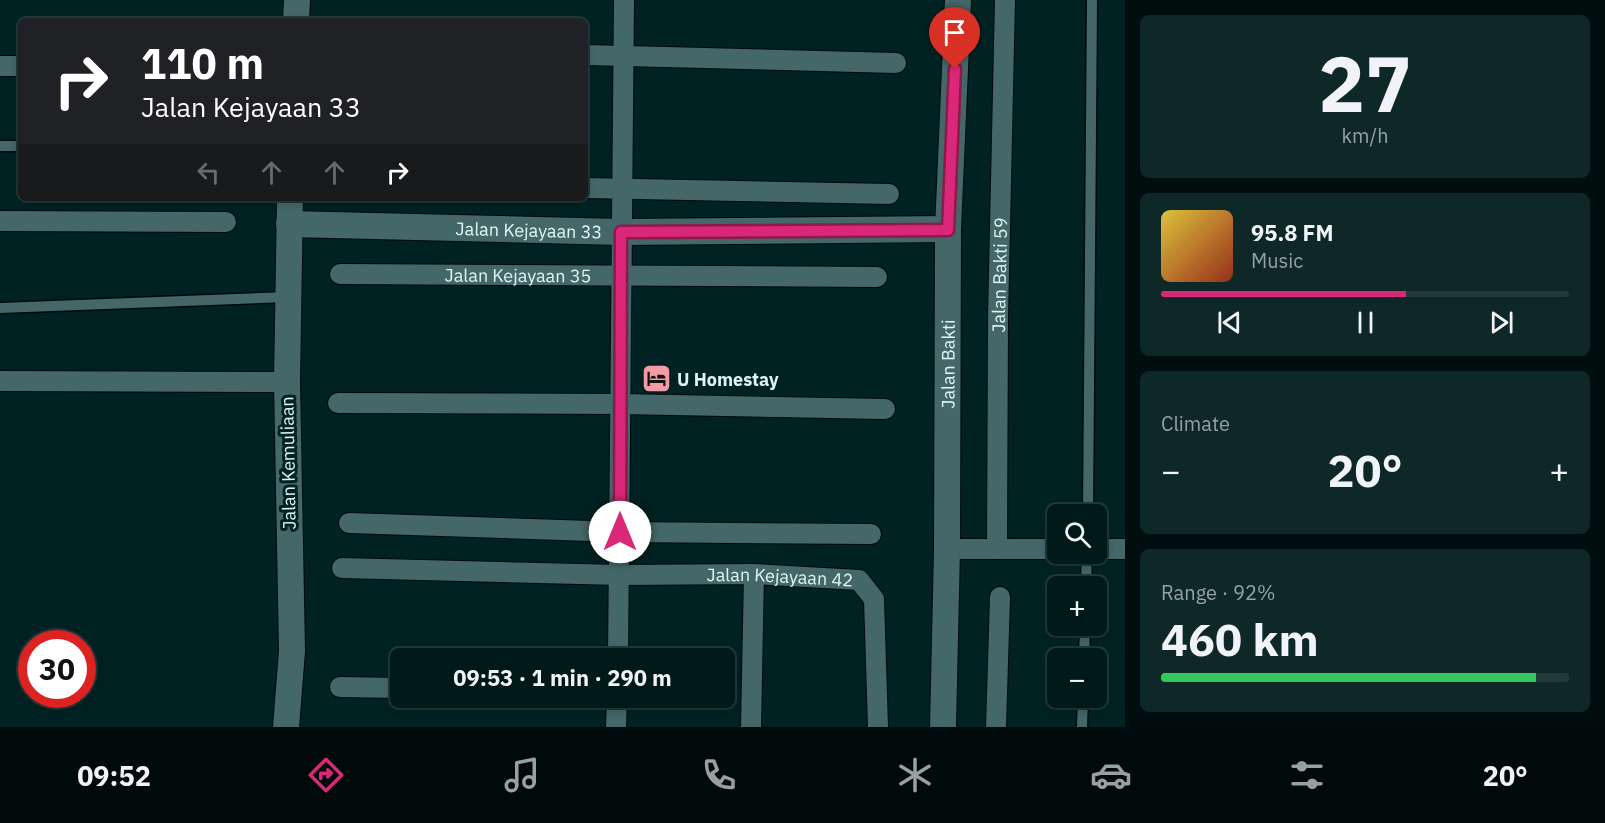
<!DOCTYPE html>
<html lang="en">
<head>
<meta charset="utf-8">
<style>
  body { margin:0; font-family:"IBM Plex Sans",sans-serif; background:#0e2727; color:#f1f3f6; height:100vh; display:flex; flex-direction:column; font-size:22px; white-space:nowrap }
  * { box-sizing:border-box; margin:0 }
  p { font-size:20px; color:#95a1a2 }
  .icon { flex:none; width:33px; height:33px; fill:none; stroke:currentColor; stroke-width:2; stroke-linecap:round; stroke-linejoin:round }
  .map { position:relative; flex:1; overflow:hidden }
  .details { display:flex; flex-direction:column; gap:15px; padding:15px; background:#000e0e; width:480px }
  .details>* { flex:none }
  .hud { position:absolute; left:18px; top:18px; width:570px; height:183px; border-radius:9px; box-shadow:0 3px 9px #0003,0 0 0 2px #223839; background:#202124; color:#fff; overflow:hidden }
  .tools { position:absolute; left:1047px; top:504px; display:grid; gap:12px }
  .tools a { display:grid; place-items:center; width:60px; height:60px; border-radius:9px; background:#001a1a; box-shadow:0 3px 9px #0003,0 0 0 2px #223839; font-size:30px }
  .speed { position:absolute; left:18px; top:630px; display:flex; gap:12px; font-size:30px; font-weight:700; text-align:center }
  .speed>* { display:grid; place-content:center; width:78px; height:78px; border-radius:50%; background:#001a1a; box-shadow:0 3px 9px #0003,0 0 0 2px #223839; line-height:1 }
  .speed .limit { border:9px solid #d22; background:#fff; color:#111 }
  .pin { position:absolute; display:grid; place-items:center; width:51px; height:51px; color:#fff; margin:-62px -26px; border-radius:50% 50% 50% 0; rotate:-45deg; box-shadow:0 0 6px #0007 }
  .pin .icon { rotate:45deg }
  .me { position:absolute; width:66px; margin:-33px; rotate:0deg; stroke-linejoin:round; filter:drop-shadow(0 0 4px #0008) }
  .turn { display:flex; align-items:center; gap:21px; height:126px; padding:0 24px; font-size:27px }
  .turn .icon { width:78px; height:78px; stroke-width:2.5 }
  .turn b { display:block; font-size:42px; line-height:51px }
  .lanes { display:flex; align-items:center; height:57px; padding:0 24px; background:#0003; justify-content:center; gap:30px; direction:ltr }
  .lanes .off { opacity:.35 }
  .big { font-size:45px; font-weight:700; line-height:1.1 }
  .details .widget { flex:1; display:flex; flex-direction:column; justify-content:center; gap:9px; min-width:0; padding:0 21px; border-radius:9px; background:#0e2727 }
  .details .dial { align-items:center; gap:0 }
  .dial b { font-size:78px; line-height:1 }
  .song { display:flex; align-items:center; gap:18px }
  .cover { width:72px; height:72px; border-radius:9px; background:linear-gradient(135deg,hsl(50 70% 55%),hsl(10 70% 35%)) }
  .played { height:6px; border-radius:3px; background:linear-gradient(90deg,#db2777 60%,#223839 60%) }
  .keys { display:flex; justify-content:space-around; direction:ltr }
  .heat { display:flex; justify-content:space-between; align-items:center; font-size:33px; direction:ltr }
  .charge { height:9px; border-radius:4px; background:linear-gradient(90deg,#34c759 92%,#223839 0) }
  .trip { position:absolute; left:390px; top:648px; width:345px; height:60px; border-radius:9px; background:#001a1a; box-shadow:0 3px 9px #0003,0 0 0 2px #223839; font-weight:700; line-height:60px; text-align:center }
  .menu { display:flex; height:96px; justify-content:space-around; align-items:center; background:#000a0a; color:#95a1a2 }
  .menu .icon { width:42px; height:42px }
  .menu .selected { color:#db2777 }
  .menu b { font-size:27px; color:#f1f3f6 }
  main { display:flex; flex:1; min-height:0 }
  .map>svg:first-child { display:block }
</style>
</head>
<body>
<main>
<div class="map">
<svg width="1125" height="727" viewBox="0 0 1125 727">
  <rect width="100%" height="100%" fill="#002223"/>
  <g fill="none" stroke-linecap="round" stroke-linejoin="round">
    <defs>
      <path id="service" d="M0,146H21
        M0,308L288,297
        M1088,514L1092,0
        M1086,586L1087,554
        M1084,658L1085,626
        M1082,727L1083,698"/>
      <g id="minor">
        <path d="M585,55L896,63"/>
        <path d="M0,66H21"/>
        <path d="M585,188L889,194"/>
        <path d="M0,221L226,222"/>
        <path id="s1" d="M340,274L877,277"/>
        <path d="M0,381L287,382"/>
        <path d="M338,403L620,404L885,409"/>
        <path d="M349,523L620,532L871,534"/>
        <path d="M947,549H1058"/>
        <path id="s2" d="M997,549L998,318L1005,0"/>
        <path d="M1096,549H1125"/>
        <path id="s3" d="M342,568L620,575L754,574L859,580L874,599L878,727"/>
        <path d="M618,658L624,0"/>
        <path d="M340,687L400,688"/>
        <path d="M616,727L617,698"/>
        <path d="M751,727L754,574"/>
        <path d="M996,727L1000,597"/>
      </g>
      <g id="tertiary">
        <path d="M296,21L297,0"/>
        <path id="s4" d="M289,224L621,232L948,229"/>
        <path d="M286,727L292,651L287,382L290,198"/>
        <path id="s5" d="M943,727L947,549L948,229L958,0"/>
      </g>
    </defs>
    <use href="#service" stroke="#000a0b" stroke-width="13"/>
    <use href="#minor" stroke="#000a0b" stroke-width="22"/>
    <use href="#tertiary" stroke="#000a0b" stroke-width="28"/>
    <use href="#service" stroke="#446769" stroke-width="10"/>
    <use href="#minor" stroke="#446769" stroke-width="20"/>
    <use href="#tertiary" stroke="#446769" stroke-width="26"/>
  </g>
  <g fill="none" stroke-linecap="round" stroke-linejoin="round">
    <defs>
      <path id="route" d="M620,532L621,232L948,230L955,69"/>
    </defs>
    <use href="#route" stroke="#8e194d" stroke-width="15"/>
    <use href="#route" stroke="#db2777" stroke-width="10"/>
  </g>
  <defs>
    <symbol id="hotel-square" viewBox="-11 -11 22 22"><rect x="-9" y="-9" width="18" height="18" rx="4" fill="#f39aa7" stroke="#002223"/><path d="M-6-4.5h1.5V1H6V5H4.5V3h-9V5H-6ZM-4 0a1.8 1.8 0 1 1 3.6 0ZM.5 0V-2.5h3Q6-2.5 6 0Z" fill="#111"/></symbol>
  </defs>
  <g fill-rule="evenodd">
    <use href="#hotel-square" x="640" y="362" width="33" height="33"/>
  </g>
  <g text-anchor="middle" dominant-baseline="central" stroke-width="6" stroke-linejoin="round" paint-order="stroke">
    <g font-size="18" fill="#e0f3f3" stroke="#002223">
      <text stroke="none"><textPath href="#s4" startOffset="240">Jalan Kejayaan 33</textPath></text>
      <text stroke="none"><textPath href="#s1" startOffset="178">Jalan Kejayaan 35</textPath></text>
      <text stroke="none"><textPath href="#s2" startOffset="274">Jalan Bakti 59</textPath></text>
      <text stroke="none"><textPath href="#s5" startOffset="363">Jalan Bakti</textPath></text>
      <text transform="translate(288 463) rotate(-91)">Jalan Kemuliaan</text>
      <text stroke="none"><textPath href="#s3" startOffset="438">Jalan Kejayaan 42</textPath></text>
    </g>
    <g font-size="18" font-weight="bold" fill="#e0f3f3" stroke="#002223" text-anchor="start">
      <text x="677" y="379">U Homestay</text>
    </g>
  </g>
</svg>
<div class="tools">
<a><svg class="icon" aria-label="search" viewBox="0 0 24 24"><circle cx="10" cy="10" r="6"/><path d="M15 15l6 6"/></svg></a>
<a>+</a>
<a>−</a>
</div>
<div class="speed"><div class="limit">30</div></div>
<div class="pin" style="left:955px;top:69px;background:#d93025"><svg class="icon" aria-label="arrive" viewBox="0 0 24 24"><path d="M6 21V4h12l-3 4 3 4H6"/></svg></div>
<svg class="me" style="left:620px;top:532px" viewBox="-20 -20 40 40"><circle r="19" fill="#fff"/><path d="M0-13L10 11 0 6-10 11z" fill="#db2777"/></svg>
<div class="trip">09:53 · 1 min · 290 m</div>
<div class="hud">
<div class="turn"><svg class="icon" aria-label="right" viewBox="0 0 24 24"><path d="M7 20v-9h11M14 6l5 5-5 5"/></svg><div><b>110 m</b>Jalan Kejayaan 33</div></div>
<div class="lanes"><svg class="icon off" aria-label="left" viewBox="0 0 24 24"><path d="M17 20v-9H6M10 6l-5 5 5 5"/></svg><svg class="icon off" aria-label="ahead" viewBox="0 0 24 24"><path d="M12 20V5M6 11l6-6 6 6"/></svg><svg class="icon off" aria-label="ahead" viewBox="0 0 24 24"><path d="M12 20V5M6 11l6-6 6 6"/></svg><svg class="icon" aria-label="right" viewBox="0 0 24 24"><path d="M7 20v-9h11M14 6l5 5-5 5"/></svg></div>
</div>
</div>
<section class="details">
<div class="widget dial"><b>27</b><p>km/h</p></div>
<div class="widget">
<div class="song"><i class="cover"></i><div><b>95.8 FM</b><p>Music</p></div></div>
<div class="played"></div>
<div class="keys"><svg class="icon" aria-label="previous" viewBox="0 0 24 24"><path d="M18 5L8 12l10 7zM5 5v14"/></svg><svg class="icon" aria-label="pause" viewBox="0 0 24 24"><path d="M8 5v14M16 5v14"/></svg><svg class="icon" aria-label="next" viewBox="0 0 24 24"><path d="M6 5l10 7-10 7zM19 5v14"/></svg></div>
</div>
<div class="widget"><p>Climate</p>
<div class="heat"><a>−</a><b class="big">20°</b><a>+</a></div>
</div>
<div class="widget"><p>Range · 92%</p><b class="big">460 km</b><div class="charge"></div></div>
</section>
</main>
<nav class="menu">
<b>09:52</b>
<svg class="icon selected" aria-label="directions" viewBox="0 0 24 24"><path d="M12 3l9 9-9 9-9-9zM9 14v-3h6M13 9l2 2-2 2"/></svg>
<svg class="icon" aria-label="music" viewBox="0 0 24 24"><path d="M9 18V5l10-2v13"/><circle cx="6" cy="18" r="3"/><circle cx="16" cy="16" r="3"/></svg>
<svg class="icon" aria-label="phone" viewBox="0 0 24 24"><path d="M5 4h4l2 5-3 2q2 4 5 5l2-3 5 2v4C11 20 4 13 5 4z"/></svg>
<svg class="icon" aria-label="climate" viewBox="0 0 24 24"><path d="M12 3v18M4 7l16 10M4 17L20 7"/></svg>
<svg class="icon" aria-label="car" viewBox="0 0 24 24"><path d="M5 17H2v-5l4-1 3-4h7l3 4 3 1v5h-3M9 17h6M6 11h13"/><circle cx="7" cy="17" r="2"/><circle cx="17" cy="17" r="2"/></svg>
<svg class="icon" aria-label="filters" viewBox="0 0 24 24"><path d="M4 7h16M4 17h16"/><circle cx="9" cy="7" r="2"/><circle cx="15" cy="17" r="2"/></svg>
<b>20°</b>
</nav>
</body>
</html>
